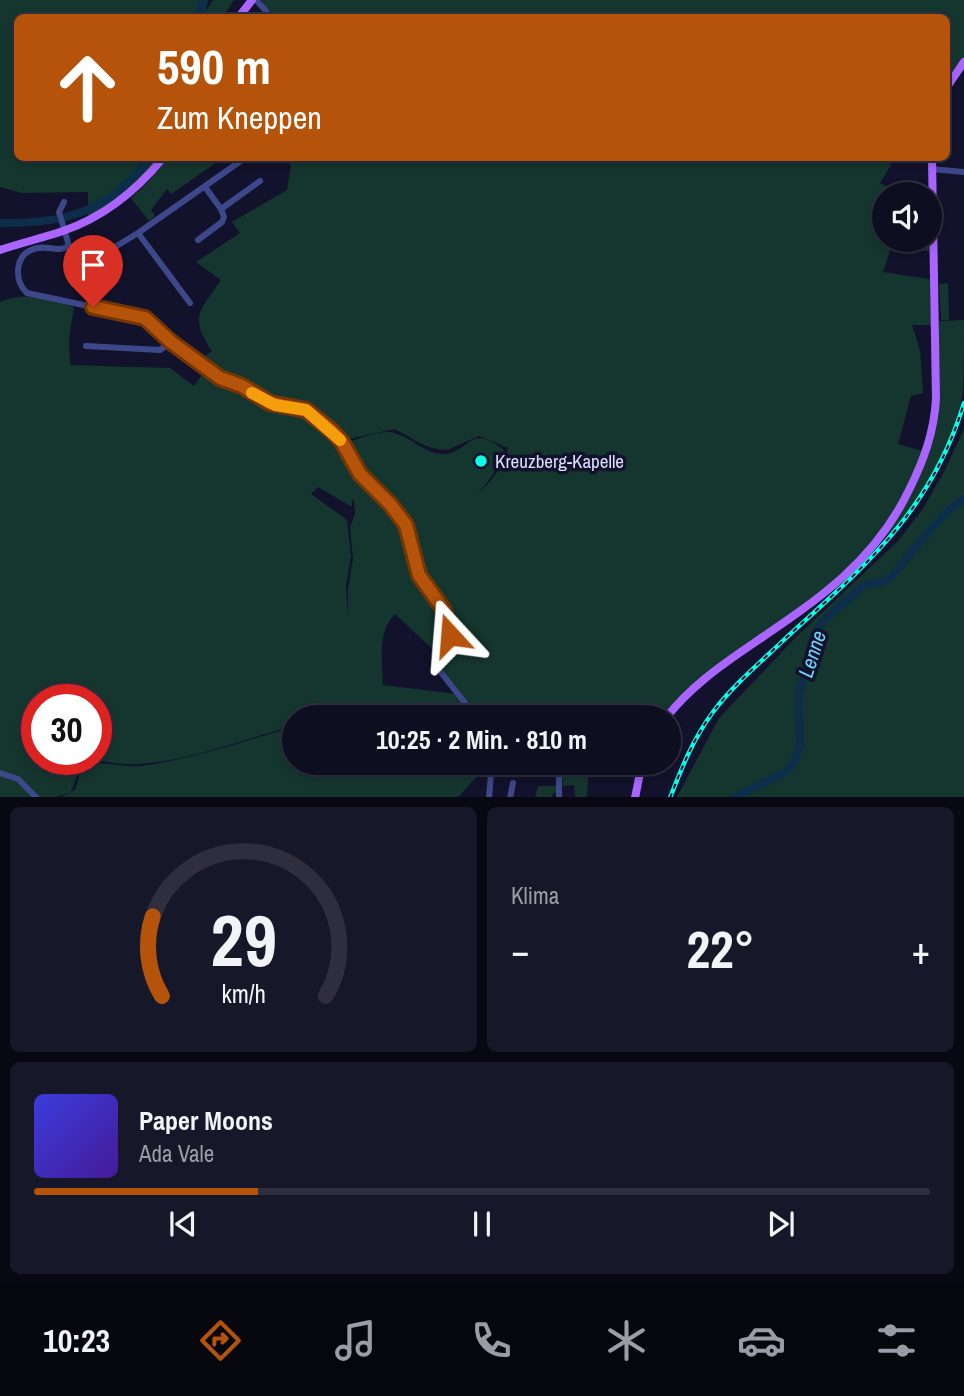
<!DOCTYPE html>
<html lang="de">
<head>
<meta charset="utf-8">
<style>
  body { margin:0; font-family:"Archivo Narrow",sans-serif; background:#17172a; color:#f1f3f6; height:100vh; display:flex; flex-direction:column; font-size:26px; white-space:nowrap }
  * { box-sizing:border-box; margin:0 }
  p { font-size:23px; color:#9b9ca5 }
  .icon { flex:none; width:38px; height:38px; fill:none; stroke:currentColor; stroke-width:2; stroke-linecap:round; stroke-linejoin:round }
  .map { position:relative; height:797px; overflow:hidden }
  .drawer { display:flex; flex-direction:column; gap:10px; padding:10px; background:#080812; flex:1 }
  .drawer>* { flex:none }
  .top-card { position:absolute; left:14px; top:14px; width:936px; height:147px; border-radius:10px; box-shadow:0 4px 10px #0003,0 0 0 2px #2e2e3f; background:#b45309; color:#fff; overflow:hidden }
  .controls { position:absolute; left:872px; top:182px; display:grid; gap:14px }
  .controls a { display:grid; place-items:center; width:70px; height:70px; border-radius:50%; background:#0e0e21; box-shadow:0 4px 10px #0003,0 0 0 2px #2e2e3f; font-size:35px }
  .speed { position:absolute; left:21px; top:684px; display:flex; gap:14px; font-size:35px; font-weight:700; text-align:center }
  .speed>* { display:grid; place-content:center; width:91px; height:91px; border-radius:50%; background:#0e0e21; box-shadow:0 4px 10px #0003,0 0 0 2px #2e2e3f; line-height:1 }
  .speed .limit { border:10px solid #d22; background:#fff; color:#111 }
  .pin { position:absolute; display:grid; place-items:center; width:60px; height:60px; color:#fff; margin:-72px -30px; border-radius:50% 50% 50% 0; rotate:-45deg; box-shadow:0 0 7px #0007 }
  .pin .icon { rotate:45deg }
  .me { position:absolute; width:77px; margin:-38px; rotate:341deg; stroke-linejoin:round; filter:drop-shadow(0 0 5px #0008) }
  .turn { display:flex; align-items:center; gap:24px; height:147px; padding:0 28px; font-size:32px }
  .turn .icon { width:91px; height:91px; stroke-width:2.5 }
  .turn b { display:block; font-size:49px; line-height:60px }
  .big { font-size:52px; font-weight:700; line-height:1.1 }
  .drawer .widget { flex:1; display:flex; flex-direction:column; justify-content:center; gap:10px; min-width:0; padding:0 24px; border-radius:10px; background:#17172a }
  .drawer .dial { align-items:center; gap:0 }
  .dial svg { height:182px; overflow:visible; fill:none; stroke:#2e2e3f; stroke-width:7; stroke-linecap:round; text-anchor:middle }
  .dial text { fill:#f1f3f6; stroke:none }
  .song { display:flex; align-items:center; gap:21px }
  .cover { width:84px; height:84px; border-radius:10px; background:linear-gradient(135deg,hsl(240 70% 55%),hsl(260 70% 35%)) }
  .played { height:7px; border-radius:4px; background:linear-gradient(90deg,#b45309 25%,#2e2e3f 25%) }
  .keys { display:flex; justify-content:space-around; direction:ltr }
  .heat { display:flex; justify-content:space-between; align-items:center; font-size:38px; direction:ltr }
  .drawer .tiles { flex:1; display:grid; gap:10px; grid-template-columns:1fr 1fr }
  .widget:last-child { grid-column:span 2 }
  .trip { position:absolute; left:282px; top:705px; width:399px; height:70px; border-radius:35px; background:#0e0e21; box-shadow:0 4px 10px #0003,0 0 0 2px #2e2e3f; font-weight:700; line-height:70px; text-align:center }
  .tab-bar { display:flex; height:112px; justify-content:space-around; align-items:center; background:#06060d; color:#9b9ca5 }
  .tab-bar .icon { width:49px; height:49px }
  .tab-bar .on { color:#b45309 }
  .tab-bar b { font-size:32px; color:#f1f3f6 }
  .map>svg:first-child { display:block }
</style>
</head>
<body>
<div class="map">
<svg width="964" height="798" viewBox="0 0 964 798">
  <rect width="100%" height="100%" fill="#12122c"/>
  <path fill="#15362e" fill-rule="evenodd" d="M0,0H208L206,11L213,0H234L223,17H214L205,12L204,18H18V158H159C140,184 115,200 88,217V192L22,193L0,187Z
    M261,0H964V60L947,84V18H269L268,11Z
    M168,158H223L171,194L167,189L151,210L155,216L149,221L131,198L148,182Z
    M285,158H895L880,183L900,194H884V240H929V215L930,251L890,250L883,272L930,279L931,325H912L920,350L923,393L911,396L898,444L923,451C906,490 887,535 855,565C819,599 775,625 735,654C708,673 683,690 664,717H479L475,709L441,673L440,662L451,638L446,617L448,641L439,655L395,614C377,632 382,661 383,685L457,694L475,717H318L320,715L314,717L294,718V726C242,739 192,761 137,764C123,765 108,762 94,760H96V739L102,735L96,737V700H37V760H94L81,765L71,792L56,797H38L31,790L0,772V302C26,291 48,299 74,307L69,338L70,365L170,368L194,386L207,368L198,361L212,351C188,316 201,310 221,280L196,262L240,233L232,222L287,190L291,166ZM233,381L256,388L249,389L276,403L307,409L344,440L394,429C415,438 420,448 447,450L479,436L508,448L496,474L477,496L494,473L504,450C468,423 472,451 445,454C425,455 412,437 394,433C382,429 359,439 346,443V446L365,478L406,521L414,520L416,534L412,535L420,574L404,525L387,503L357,472L336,437L303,411L262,401ZM318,487L352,507V500H354L355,514L350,528L353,558L348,590V618L346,586L351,557L347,520L311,494Z
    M948,283L949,320H941L939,284Z
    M964,320C964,343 964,369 963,391C954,445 922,494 889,536L886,534L928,454L936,427L939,321Z
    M964,429V797H677L719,718L796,637L898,541L922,510L944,472Z
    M294,727V763H486L487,766L458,797L59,798L75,790L82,767C102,759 120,768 141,766C194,759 243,741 294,727Z
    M490,763H538L539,769L514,768Z
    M561,763H589L587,797H575L574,785L563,786Z
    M0,774L18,781L35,797H0Z
    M538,786H557L558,793H553L552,797L535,798Z"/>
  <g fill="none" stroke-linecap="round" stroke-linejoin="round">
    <path stroke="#0c2e4a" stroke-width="8" d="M198,18L203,0
      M0,223C66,224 108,212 150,158
      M733,798L780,775L791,767L796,757L800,745L799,694L813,638L823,621L864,585L882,582L892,576L930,530L949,510L964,499"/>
    <path stroke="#3d488a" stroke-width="6" d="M256,0L266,11L267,18
      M931,169L964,172
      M64,202L59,212L69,246L82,255L105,253L138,233L245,158
      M221,209L260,181
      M138,233L190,303
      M198,240L222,222L224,217L221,209L205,187
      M69,246C57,254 45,243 31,250C15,257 14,281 27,293L145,318L212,373L270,403L306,410L332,431L342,442L360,474L390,504L406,525L419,574L446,613L450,626L449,639L438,662L439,670L477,718
      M86,346L160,350L171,342
      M489,763L491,774L489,798
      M559,771V798
      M0,773L18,779L37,798
      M510,798L513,783"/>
    <path stroke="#a965fd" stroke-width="8" d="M238,18L252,0
      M947,87L964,62
      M0,250C21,243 42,238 63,231C104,217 136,191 163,158
      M666,718C689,688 720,666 751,645C816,601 874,563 909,490C924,460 934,432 936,399L932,158
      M635,798L642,763"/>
    <defs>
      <path id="rail" d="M670,798C682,767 693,739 713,712C734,684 762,661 787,637C866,565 932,510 964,403"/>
    </defs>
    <use href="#rail" stroke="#0bfde9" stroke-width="4.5"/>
    <use href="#rail" stroke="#12122c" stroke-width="2" stroke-dasharray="5" stroke-linecap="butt"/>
  </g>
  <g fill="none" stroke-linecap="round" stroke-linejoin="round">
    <defs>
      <path id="route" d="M93,307L145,318L171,342L220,378L242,386L270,403L306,410L332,431L342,442L360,474L390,504L406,525L419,575L444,610L450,635"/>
    </defs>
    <use href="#route" stroke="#753606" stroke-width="18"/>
    <use href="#route" stroke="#b45309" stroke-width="12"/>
    <path stroke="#f59e0b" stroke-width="12" d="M252,393L275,405L306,410L340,440"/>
  </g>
  <circle fill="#0bfde9" stroke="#12122c" stroke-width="2.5" cx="481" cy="461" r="7"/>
  <g text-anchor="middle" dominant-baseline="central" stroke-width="7" stroke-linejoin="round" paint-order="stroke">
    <g font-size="19" fill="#dcdfff" stroke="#12122c" text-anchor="start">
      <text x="495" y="461">Kreuzberg-Kapelle</text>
    </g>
    <g font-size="21" font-style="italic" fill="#6cd4fd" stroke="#12122c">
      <text transform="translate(812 654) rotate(-72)">Lenne</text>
    </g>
  </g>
</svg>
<div class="controls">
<a><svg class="icon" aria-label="sound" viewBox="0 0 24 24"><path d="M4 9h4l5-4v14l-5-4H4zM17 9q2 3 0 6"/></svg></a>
</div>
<div class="speed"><div class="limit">30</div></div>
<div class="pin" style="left:93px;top:307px;background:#d93025"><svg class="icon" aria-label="arrive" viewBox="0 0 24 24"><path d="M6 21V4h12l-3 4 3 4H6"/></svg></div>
<svg class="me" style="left:450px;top:635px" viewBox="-20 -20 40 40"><path d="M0-17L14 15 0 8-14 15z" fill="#b45309" stroke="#fff" stroke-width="4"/></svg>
<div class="trip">10:25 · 2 Min. · 810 m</div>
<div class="top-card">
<div class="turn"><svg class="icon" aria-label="ahead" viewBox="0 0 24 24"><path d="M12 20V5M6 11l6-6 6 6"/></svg><div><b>590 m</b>Zum Kneppen</div></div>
</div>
</div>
<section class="drawer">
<div class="tiles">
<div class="widget dial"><svg viewBox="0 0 100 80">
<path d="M14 69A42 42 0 1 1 86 69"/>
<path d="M14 69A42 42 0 0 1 10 34" stroke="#b45309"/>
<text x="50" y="56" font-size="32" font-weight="700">29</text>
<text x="50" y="72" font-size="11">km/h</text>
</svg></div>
<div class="widget"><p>Klima</p>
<div class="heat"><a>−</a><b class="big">22°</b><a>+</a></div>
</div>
<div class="widget">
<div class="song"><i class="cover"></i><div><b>Paper Moons</b><p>Ada Vale</p></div></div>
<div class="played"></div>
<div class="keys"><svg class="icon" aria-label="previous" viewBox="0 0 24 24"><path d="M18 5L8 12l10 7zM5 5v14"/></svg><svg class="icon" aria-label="pause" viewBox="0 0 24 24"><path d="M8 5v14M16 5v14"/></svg><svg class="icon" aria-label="next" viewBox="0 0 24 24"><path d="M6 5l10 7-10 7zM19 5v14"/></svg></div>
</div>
</div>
</section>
<nav class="tab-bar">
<b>10:23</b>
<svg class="icon on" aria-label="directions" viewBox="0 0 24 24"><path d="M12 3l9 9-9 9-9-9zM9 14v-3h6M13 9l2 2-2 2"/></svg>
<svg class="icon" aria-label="music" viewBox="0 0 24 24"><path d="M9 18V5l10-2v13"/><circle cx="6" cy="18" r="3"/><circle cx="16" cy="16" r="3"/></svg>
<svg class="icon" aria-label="phone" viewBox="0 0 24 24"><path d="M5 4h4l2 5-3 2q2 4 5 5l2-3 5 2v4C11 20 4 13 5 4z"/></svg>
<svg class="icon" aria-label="climate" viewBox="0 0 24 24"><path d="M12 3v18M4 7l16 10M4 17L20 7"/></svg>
<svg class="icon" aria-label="car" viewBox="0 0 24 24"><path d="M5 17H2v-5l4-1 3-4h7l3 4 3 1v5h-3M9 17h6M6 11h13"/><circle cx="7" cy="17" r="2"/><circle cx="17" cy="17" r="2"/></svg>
<svg class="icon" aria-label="filters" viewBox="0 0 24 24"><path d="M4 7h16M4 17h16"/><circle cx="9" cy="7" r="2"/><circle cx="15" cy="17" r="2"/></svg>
</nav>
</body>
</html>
